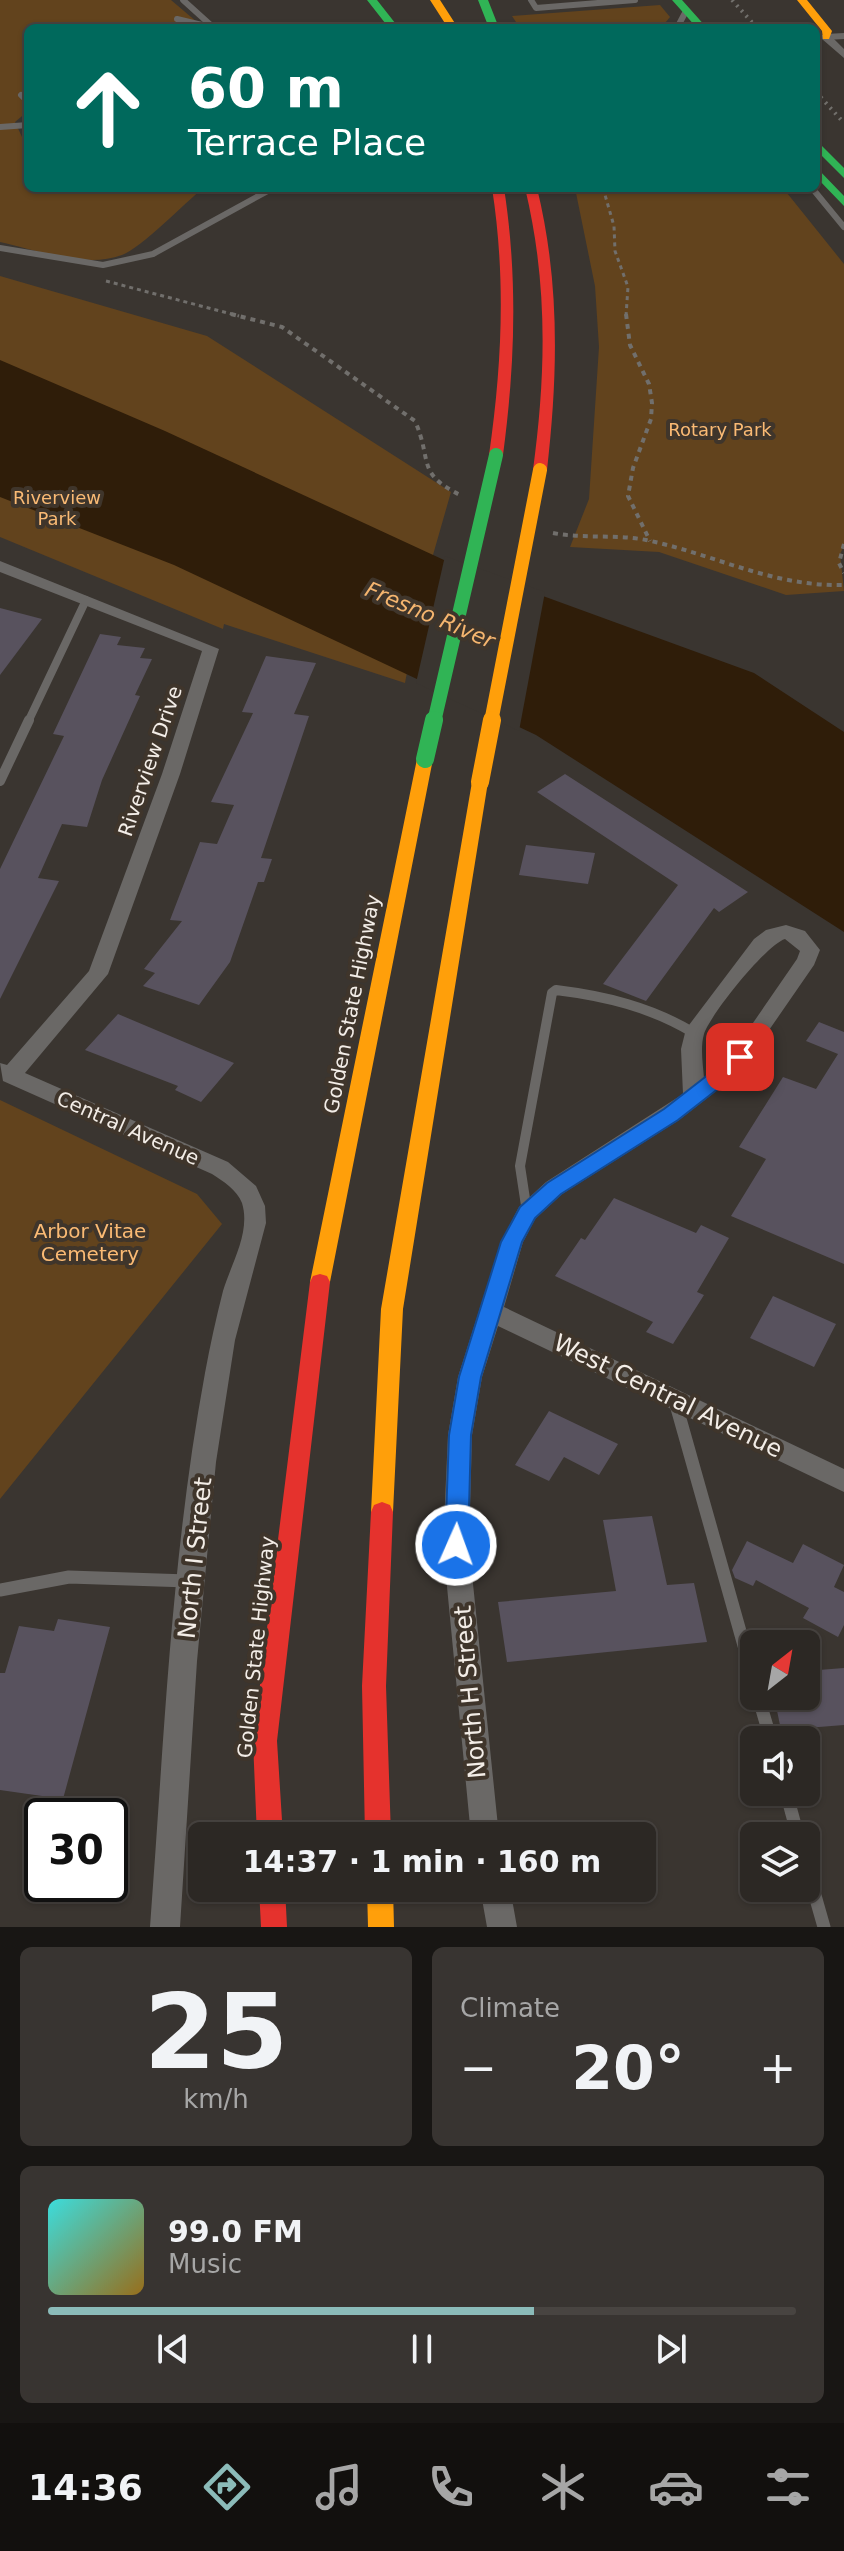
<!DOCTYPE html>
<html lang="en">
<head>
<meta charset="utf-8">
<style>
  body { margin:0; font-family:"DejaVu Sans",sans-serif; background:#383431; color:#f1f3f6; height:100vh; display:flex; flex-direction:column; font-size:30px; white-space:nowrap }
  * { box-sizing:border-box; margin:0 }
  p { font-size:26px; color:#a6a6a6 }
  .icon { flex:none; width:44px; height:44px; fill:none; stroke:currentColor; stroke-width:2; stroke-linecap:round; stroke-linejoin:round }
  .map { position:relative; height:1927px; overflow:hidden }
  .sheet { display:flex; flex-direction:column; gap:20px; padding:20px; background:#181614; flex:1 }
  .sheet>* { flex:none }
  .top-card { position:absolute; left:24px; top:24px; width:796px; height:168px; border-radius:12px; box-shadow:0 2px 6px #0004,0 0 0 2px #484441; background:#00695c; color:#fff; overflow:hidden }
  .needle { width:52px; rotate:31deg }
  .controls { position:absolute; left:740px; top:1630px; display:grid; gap:16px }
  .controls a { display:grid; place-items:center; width:80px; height:80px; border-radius:12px; background:#2c2824; box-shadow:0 2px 6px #0004,0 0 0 2px #484441; font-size:40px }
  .speed { position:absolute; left:24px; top:1798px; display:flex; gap:16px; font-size:40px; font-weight:700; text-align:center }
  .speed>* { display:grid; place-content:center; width:104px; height:104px; border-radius:50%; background:#2c2824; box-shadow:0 2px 6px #0004,0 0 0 2px #484441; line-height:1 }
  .speed .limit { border:4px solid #111; border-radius:12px; background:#fff; color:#111 }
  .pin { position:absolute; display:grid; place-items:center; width:68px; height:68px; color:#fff; margin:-34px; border-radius:16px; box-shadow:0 4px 12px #0006 }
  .me { position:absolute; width:88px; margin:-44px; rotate:2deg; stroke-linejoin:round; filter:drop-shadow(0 0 6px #0008) }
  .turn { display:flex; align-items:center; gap:28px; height:168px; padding:0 32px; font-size:36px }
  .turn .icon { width:104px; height:104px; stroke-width:2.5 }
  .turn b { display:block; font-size:56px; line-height:68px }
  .big { font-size:60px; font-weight:600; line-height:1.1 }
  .sheet .widget { flex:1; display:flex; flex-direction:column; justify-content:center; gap:12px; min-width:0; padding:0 28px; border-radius:12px; background:#383431 }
  .sheet .dial { align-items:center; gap:0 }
  .dial b { font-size:104px; line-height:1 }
  .song { display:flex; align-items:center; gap:24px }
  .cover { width:96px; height:96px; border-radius:12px; background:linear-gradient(135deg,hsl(180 70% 55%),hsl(40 70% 35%)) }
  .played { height:8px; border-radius:4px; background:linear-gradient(90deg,#8bbbb9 65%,#484441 65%) }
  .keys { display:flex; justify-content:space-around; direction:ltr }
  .heat { display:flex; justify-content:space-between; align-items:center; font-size:44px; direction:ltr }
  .sheet .tiles { flex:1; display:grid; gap:20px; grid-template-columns:1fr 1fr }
  .widget:last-child { grid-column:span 2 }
  .trip { position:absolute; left:188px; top:1822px; width:468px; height:80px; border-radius:12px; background:#2c2824; box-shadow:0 2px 6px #0004,0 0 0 2px #484441; font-weight:600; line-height:80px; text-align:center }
  .menu { display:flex; height:128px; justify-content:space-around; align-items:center; background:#12100e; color:#a6a6a6 }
  .menu .icon { width:56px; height:56px }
  .menu .active { color:#8bbbb9 }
  .menu b { font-size:36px; color:#f1f3f6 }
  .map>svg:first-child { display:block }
</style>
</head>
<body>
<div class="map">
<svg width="844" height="1927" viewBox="0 0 844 1927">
  <rect width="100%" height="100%" fill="#3a3530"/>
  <path fill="#62431d" d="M0,0H171L204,28H28V111L15,122L22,137L28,139V188H203C185,203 141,248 122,255C85,269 37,250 0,242Z
    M660,5L670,17L665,23L669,28H520L512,16Z
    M575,188H783L844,264V546L840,554L844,591L786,595L659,552L570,547L589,499L599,347L595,286Z
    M0,276L207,336L451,492L421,597L405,683L224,624L223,629L0,537Z
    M0,1100L197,1194L222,1224L0,1499Z"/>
  <path fill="#2f1d09" d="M0,360L165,431L444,560L754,673L844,732V932L536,735L174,565L0,497Z"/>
  <path fill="#3a3530" d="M445,556L545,592L519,731L416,683Z"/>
  <path fill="#58525e" d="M0,608L42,619L0,675Z
    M100,634L121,637L117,645L145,648L140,658L152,659L135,695L140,696L102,780L87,827L62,824L38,878L59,881L0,999V869L64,736L53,734Z
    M266,656L316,663L294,714L309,716L261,858L272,859L264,882H258L230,962L199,1005L143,986L155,973L144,969L182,921L170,920L200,842L217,844L234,805L211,802L253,713L242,712Z
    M565,774L748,892L719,912L714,908L646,1001L603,984L678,885L537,792Z
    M526,845L595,853L588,884L519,875Z
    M118,1014L234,1063L201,1102L175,1090L178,1086L85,1050Z
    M819,1022L844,1032V1264L731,1216L766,1159L739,1147L783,1077L816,1089L838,1054L806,1041Z
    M614,1198L696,1233L701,1225L729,1238L697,1292L704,1295L673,1344L646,1332L653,1322L555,1276L581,1238L585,1240Z
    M773,1296L836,1324L814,1367L750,1338Z
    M549,1411L618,1444L599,1475L564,1457L549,1481L515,1465Z
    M652,1516L667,1585L694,1583L707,1642L507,1662L498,1602L616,1591L603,1520Z
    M747,1541L793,1563L803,1544L844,1565L834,1587L844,1592V1625L838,1637L803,1618L809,1608L756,1580L753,1586L735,1578L732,1570Z
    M58,1619L110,1627L63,1799L0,1790V1673H5L19,1626L54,1631Z
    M844,1668V1725L781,1730L774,1696H806V1671Z"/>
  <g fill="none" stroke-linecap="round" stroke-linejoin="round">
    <path stroke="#716f6c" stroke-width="3" stroke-dasharray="4 4" stroke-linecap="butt" d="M603,188L614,226L615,251L628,287L626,316
      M106,281L239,316"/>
    <path stroke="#716f6c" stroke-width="4" stroke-dasharray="5 5" stroke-linecap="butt" d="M231,314L282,327L415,421C433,462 415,473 462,496
      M626,314L630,345L649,384L652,403L651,419L633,468L628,496L650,541
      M553,533C584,539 615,534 646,540C714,554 772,587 844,585
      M844,544L839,563L844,573"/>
    <path stroke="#6a6866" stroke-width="6" d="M183,0L214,28
      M531,0L536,8L635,0
      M177,19L206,26
      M677,28L686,11
      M826,37L844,36
      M21,95L28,102
      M0,127L28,125
      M812,188L844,227
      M0,248L103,265L153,254L273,188"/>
    <path stroke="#6a6866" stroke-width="8" d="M28,722L86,600"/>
    <path stroke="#6a6866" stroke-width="10" d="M0,781L29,720
      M527,1212L520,1166L552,993L556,990C605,996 651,1007 694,1033"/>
    <path stroke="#6a6866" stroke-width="13" d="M675,1401L754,1681
      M0,1590L69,1577L188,1581
      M758,1696L771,1740
      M786,1792L798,1836
      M806,1864L824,1927"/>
    <path fill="#6a6866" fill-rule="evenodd" d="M822,35H830L844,49V58L822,39Z
      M0,561L219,649L180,774L108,974L25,1073L228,1162L256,1186L265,1206L266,1223L235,1340L216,1462L197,1661L180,1927H150C164,1742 171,1556 205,1373C210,1346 216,1318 223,1291C231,1264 251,1232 242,1203C237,1190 223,1181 212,1174L3,1081L0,1063L7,1065L89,971L162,774L202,651L0,572Z
      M786,925L805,931L820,950L814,965L747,1062L729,1081L679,1120L562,1194L535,1219L523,1242L504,1307L844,1469V1492L498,1326L482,1377L472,1435L469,1545L499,1836H471L443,1545L448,1435L458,1377L501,1242L519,1207L546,1182L683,1094L681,1049L686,1029L754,939L766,930ZM785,939L800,951L797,959L733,1052L704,1078C703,1064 700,1048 704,1034C710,1015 766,945 785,939Z
      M480,1888H510L517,1927H487Z"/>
    <path fill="#30b455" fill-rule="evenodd" d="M367,0H377L399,28H389Z
      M478,0H488L499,28H489Z
      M672,0H682L707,28H697Z
      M816,140L844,168V178L816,150Z
      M816,167L844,196V206L816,177Z"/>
    <path fill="#ff9f0a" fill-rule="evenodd" d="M430,0H440L458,28H448Z
      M797,0H807L832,31L829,39H823L822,31Z
      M425,754L433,759L330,1282L327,1288L320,1290L313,1288L310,1282L417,759Z
      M480,777L488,782L403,1309L393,1512L390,1519L382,1522L374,1519L371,1512L381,1309L472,782Z
      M367,1888H393L394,1927H368Z"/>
    <path fill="#e5322d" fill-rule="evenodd" d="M492,188H504C518,278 515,365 503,455L496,459L489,455C502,365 506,278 492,188Z
      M525,188H537C560,282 558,374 547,470L540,474L533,470C546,374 548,283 525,188Z
      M320,1274L327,1276L330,1282L277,1741L283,1836H257L253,1741L310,1282L313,1276Z
      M382,1502L390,1505L393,1512L386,1686L391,1836H365L362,1686L371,1512L374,1505Z
      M259,1888H285L287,1927H261Z"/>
    <path stroke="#72706c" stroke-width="4" stroke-dasharray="2 5" stroke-linecap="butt" d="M732,0L757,28
      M816,92L844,123"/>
    <path stroke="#30b455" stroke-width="14" d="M434,722L496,455"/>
    <path stroke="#30b455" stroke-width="18" d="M425,759L434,720"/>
    <path stroke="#ff9f0a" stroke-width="14" d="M491,722L540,470"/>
    <path stroke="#ff9f0a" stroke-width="18" d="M480,782L492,720"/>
  </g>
  <path fill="#1a73e8" stroke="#114b97" stroke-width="2" d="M740,1050L750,1057L728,1081L678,1120L561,1194L535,1218L522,1242L481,1377L471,1435L468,1545L465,1552L456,1555L448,1552L445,1545L449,1435L459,1377L501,1242L520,1207L547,1183L664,1109Z"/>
  <g text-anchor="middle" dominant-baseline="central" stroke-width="8" stroke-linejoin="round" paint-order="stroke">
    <g font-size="18" fill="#faba74" stroke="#3f352b">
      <text x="720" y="429">Rotary Park</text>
      <text x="57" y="497">Riverview<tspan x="57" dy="21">Park</tspan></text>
    </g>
    <g font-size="20" fill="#f3ede7" stroke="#3f352b">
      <text transform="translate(150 761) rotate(-71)">Riverview Drive</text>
      <text transform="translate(352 1004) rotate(-79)">Golden State Highway</text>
      <text transform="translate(128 1128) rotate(24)">Central Avenue</text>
      <text transform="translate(256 1647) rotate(-84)">Golden State Highway</text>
    </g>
    <g font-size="20" fill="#faba74" stroke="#3f352b">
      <text x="90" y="1231">Arbor Vitae<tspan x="90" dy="23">Cemetery</tspan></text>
    </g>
    <g font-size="22" font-style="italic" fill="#f5b56f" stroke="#3f352b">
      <text transform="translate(430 615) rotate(23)">Fresno River</text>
    </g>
    <g font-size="24" fill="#f3ede7" stroke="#3f352b">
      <text transform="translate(668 1396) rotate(26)">West Central Avenue</text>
      <text transform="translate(195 1558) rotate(-84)">North I Street</text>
      <text transform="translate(470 1692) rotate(-95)">North H Street</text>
    </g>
  </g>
</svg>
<div class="controls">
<a><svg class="needle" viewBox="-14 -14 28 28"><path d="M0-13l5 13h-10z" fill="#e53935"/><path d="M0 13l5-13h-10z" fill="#a6a6a6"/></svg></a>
<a><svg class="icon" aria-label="sound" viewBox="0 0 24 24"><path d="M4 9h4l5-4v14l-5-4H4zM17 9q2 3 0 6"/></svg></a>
<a><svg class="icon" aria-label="layers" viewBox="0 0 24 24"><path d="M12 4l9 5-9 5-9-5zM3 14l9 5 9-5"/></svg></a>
</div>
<div class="speed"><div class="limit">30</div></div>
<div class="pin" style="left:740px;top:1057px;background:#d93025"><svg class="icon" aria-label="arrive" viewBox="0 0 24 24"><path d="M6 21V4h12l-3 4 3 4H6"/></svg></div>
<svg class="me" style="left:456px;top:1545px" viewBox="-20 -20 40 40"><circle r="17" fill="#1a73e8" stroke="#fff" stroke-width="3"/><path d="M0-11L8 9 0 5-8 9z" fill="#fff"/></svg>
<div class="trip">14:37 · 1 min · 160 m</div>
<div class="top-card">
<div class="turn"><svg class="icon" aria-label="ahead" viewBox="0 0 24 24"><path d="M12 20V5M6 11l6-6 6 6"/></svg><div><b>60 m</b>Terrace Place</div></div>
</div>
</div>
<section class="sheet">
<div class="tiles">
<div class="widget dial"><b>25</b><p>km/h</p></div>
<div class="widget"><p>Climate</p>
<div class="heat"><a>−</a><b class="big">20°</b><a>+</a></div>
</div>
<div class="widget">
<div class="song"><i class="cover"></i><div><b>99.0 FM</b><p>Music</p></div></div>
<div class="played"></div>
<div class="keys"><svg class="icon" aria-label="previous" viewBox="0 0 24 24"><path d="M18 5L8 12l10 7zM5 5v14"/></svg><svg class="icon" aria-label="pause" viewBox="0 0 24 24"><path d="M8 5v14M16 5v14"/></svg><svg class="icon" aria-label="next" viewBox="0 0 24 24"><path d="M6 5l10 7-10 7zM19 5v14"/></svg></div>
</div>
</div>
</section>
<nav class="menu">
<b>14:36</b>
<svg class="icon active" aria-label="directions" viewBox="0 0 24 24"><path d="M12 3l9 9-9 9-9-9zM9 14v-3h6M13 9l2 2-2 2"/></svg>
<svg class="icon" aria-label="music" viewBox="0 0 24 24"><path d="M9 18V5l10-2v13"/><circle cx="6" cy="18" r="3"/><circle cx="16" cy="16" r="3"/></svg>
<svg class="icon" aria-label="phone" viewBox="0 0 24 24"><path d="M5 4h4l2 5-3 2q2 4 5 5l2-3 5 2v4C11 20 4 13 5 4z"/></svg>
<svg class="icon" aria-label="climate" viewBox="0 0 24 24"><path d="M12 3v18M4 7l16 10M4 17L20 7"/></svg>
<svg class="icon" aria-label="car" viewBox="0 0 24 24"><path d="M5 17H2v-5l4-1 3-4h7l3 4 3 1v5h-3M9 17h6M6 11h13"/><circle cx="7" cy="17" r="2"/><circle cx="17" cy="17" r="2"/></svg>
<svg class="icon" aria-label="filters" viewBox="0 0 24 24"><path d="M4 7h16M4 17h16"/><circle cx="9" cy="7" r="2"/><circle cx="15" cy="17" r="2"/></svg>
</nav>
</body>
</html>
